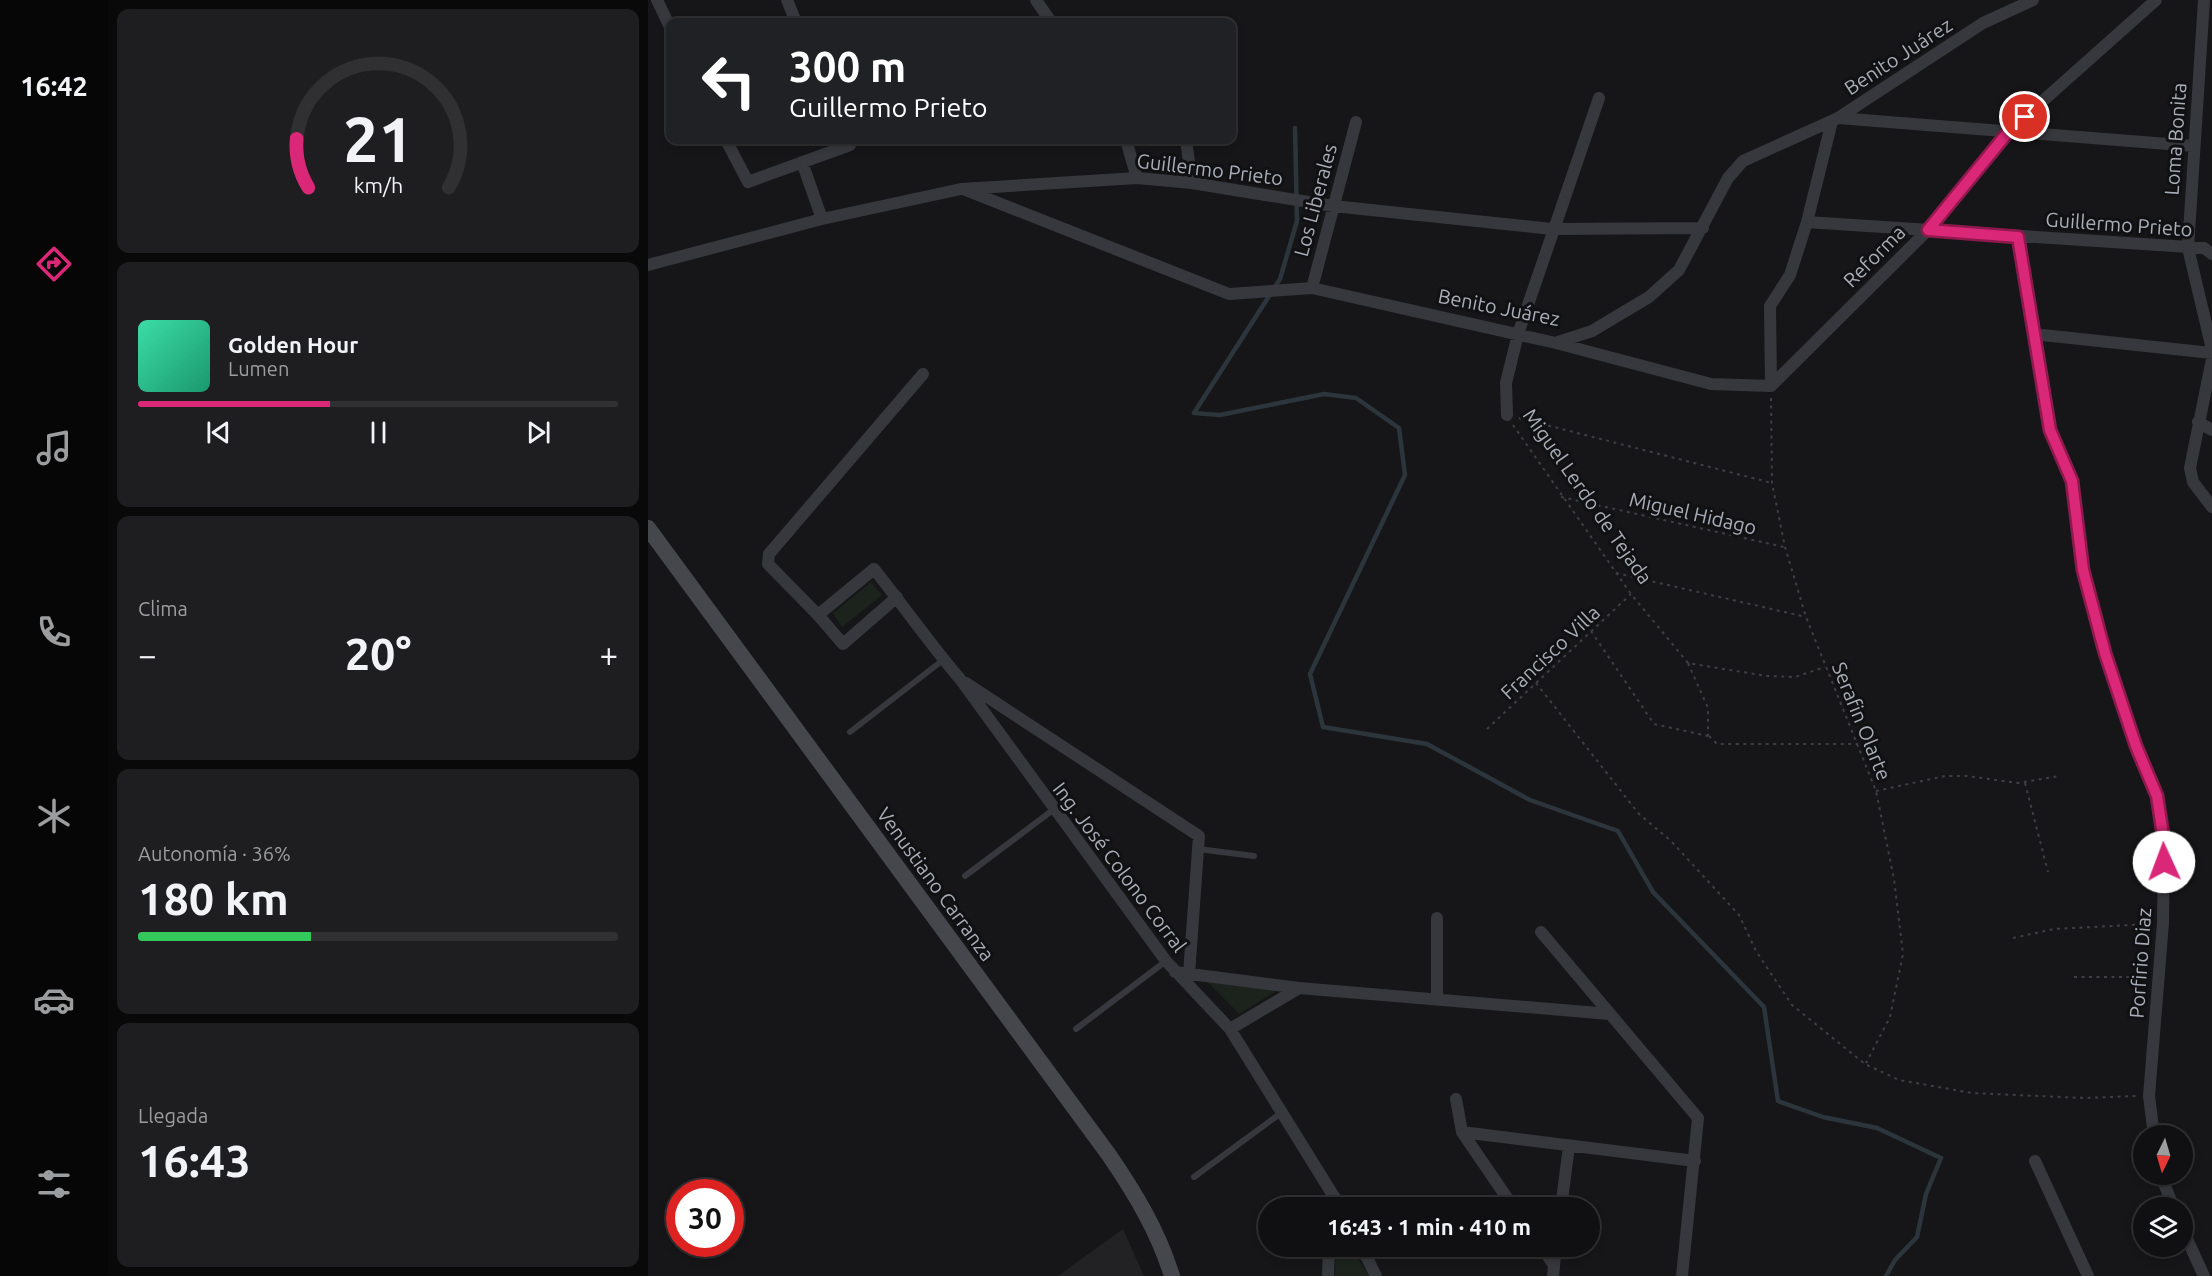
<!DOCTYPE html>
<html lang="es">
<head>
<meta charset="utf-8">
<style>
  body { margin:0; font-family:Ubuntu,sans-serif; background:#1e1e20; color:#f1f3f6; height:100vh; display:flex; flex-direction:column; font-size:22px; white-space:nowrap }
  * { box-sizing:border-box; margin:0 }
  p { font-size:20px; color:#9c9d9f }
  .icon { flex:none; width:33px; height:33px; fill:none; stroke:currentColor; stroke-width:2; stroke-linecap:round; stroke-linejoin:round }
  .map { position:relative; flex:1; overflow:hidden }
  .details { display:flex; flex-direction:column; gap:9px; padding:9px; background:#09090a; width:540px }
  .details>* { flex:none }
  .banner { position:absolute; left:18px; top:18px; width:570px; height:126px; border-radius:12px; box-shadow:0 3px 9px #0003,0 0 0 2px #303032; background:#202124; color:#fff; overflow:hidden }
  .needle { width:39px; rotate:185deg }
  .fabs { position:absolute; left:1485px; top:1125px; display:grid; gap:12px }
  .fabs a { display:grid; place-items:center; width:60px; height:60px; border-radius:50%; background:#101012; box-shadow:0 3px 9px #0003,0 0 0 2px #303032; font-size:30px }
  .speed { position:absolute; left:18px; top:1179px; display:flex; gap:12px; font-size:30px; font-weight:700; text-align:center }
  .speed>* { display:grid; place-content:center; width:78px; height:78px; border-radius:50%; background:#101012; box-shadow:0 3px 9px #0003,0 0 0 2px #303032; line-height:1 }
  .speed .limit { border:9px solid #d22; background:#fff; color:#111 }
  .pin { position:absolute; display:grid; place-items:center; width:51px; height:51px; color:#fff; margin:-26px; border:3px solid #fff; border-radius:50%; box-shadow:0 2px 6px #0007 }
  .me { position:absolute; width:66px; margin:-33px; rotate:358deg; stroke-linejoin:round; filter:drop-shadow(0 0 4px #0008) }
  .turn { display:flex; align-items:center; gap:21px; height:126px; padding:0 24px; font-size:27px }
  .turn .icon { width:78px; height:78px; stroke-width:2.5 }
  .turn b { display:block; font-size:42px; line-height:51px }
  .big { font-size:45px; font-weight:700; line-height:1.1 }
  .details .widget { flex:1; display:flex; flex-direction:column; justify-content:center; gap:9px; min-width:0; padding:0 21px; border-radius:12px; background:#1e1e20 }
  .details .dial { align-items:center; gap:0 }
  .dial svg { height:156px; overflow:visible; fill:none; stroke:#303032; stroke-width:7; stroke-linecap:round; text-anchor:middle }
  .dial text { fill:#f1f3f6; stroke:none }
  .song { display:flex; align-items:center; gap:18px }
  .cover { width:72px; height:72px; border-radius:9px; background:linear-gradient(135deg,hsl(160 70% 55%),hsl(160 70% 35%)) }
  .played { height:6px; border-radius:3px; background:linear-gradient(90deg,#db2777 40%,#303032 40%) }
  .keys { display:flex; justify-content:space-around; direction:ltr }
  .heat { display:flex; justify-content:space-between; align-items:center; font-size:33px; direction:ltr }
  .charge { height:9px; border-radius:4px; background:linear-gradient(90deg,#34c759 36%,#303032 0) }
  .trip { position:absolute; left:610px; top:1197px; width:342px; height:60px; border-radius:30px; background:#101012; box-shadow:0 3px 9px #0003,0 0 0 2px #303032; font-weight:700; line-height:60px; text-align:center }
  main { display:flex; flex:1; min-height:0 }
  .menu { display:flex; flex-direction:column; width:108px; justify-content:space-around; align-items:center; background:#060607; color:#9c9d9f }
  .menu .icon { width:42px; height:42px }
  .menu .current { color:#db2777 }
  .menu b { font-size:27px; color:#f1f3f6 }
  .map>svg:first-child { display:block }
</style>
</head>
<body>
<main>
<nav class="menu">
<b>16:42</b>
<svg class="icon current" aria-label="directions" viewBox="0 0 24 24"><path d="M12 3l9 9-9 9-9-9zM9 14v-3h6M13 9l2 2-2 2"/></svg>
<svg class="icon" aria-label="music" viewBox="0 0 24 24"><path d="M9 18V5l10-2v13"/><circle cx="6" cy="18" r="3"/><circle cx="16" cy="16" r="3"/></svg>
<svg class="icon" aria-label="phone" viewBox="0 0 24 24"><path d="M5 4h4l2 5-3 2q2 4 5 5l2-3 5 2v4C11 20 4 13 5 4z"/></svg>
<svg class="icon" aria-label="climate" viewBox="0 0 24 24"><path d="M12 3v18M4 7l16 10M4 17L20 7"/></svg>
<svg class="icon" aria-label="car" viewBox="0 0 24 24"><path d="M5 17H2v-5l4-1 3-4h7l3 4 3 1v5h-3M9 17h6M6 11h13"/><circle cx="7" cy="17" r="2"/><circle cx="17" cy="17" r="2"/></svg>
<svg class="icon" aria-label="filters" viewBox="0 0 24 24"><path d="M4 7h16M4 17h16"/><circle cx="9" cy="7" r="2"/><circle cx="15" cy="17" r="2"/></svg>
</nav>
<section class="details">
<div class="widget dial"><svg viewBox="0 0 100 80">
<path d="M14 69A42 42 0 1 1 86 69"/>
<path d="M14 69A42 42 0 0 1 8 44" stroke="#db2777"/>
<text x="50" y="56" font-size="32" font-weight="700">21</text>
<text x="50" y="72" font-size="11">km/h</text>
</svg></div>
<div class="widget">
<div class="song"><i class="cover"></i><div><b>Golden Hour</b><p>Lumen</p></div></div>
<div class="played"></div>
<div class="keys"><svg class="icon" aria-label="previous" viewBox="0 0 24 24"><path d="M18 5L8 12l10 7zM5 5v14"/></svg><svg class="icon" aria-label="pause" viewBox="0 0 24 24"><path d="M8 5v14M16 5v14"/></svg><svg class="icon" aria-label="next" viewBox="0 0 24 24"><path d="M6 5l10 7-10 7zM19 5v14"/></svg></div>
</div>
<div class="widget"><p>Clima</p>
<div class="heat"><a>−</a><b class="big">20°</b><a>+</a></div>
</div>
<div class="widget"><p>Autonomía · 36%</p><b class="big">180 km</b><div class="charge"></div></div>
<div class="widget"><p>Llegada</p><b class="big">16:43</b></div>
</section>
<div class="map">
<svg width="1564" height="1276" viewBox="0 0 1564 1276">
  <rect width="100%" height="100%" fill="#161618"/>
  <path fill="#222225" d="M475,1229L496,1276H410Z"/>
  <path fill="#1c231d" d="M223,582L234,595L194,627L185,613Z
    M560,982L630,990L591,1014Z
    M688,1246L703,1247L721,1276H687Z"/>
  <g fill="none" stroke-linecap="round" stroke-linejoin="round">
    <path stroke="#2c353c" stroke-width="4.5" d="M647,128L649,221L632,279L546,413L572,415L676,394L708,398L751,428L757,475L662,674L675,727L779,744L882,800L970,831L1005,892L1116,1007L1130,1101L1175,1117L1229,1128L1293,1158L1278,1194L1269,1237L1247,1260L1238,1276"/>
    <path stroke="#3d3f44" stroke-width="2" stroke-dasharray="3 4.5" stroke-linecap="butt" d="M1123,398L1124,483L1137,547L1158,617L1228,791L1246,879L1255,954L1242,1017L1218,1063
      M871,418L1124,483
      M865,425L983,594L1040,663L1118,676L1147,677L1177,667
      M913,497L1136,547
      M968,573L1158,617
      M943,631L1006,724L1060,736
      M1040,663L1060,708V736
      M888,683L991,814L1023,841L1091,915L1108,951L1144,1005L1217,1064L1251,1080L1324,1093L1435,1098L1489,1096
      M839,729L983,594
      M1061,736L1069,744H1210
      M1377,783L1400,872
      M1228,791L1297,776H1319L1370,783L1412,776
      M1365,938L1406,929L1503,924
      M1426,977H1497"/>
    <path stroke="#37383d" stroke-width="6" d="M202,732L295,660
      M550,849L606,856
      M317,876L405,810
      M428,1029L518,961
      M546,1177L633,1113"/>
    <path stroke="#37383d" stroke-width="12" d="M9,0L22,27
      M139,0L148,22
      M388,0L403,22
      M1556,0L1540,248L1564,349
      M1190,118L1545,146
      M78,140L100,182L202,145L199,140
      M478,140L489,178
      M538,140L544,183
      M154,162L174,219
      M315,189L581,294L664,288L908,343L1063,384L1123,386
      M1159,222L1556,248L1564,254
      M1370,237L1402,430L1424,481L1435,570L1457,653L1488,746L1509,796L1516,842L1515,923L1501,1096L1506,1136
      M0,265L174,219L313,189L489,178L544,183L685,206L904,229L1055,228
      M664,288L708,122
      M1385,334L1564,353
      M910,342L944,331L1001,297L1031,270L1080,178L1095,161L1190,118L1335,23L1385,0
      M1564,359L1542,468L1545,482L1564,507
      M1123,386L1280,230L1361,131L1508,0
      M1123,386L1122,306L1142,275L1159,222L1184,121
      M859,415L858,383L870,334L951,98
      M1550,422L1564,430
      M249,597L195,644L170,615L226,569C255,605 282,644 312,679L518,961L582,1029L693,1208
      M170,615L120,564L121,554L275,374
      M318,683L551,836L541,974
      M789,918V999
      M893,932L1050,1118L1034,1276
      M527,972L651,988L962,1014
      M582,1029L651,988
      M808,1099L814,1132L866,1208
      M814,1132L1047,1161
      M1387,1161L1440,1276
      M1512,1174L1526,1208
      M913,1208L921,1146
      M1534,1228L1556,1276
      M713,1246L728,1276
      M893,1246L906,1265
      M680,1276L681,1246
      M905,1276L908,1246"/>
    <path stroke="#45474d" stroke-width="16" d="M0,528L461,1155C487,1193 510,1231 524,1276"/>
  </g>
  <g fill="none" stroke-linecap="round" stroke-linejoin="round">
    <defs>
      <path id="route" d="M1377,117L1361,131L1280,230L1370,237L1402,430L1424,481L1435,570L1457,653L1488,746L1509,796L1516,842V862"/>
    </defs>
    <use href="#route" stroke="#8e194d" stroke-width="15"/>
    <use href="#route" stroke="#db2777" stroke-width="10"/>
  </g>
  <g text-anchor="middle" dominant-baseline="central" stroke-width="6" stroke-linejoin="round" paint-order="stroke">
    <g font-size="20" fill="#a8adb8" stroke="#111113">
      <text transform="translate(1250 56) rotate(-33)">Benito Juárez</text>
      <text transform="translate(1527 139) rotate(-86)">Loma Bonita</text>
      <text transform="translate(562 169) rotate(7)">Guillermo Prieto</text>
      <text transform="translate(667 200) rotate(-75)">Los Liberales</text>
      <text transform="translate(1471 224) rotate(4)">Guillermo Prieto</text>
      <text transform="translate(1226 256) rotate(-45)">Reforma</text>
      <text transform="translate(851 307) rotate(11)">Benito Juárez</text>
      <text transform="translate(940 496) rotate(55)">Miguel Lerdo de Tejada</text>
      <text transform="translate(1045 513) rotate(13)">Miguel Hidago</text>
      <text transform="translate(902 652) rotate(-43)">Francisco Villa</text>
      <text transform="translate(1214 721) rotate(68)">Serafin Olarte</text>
      <text transform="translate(472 867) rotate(53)">Ing. José Colono Corral</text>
      <text transform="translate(288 884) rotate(54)">Venustiano Carranza</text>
      <text transform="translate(1492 963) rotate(-86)">Porfirio Diaz</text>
    </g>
  </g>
</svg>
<div class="fabs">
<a><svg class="needle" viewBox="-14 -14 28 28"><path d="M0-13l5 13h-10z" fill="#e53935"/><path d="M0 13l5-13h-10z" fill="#9c9d9f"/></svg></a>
<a><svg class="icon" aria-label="layers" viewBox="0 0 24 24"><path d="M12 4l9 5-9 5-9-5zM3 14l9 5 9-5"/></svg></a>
</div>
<div class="speed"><div class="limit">30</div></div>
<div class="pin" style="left:1377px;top:117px;background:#d93025"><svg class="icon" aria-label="arrive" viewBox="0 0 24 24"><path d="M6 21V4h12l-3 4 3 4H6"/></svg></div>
<svg class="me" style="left:1516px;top:862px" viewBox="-20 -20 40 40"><circle r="19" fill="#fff"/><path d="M0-13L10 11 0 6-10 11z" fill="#db2777"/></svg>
<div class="trip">16:43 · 1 min · 410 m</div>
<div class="banner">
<div class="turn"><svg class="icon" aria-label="left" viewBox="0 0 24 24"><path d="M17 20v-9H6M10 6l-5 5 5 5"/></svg><div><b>300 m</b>Guillermo Prieto</div></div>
</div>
</div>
</main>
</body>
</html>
